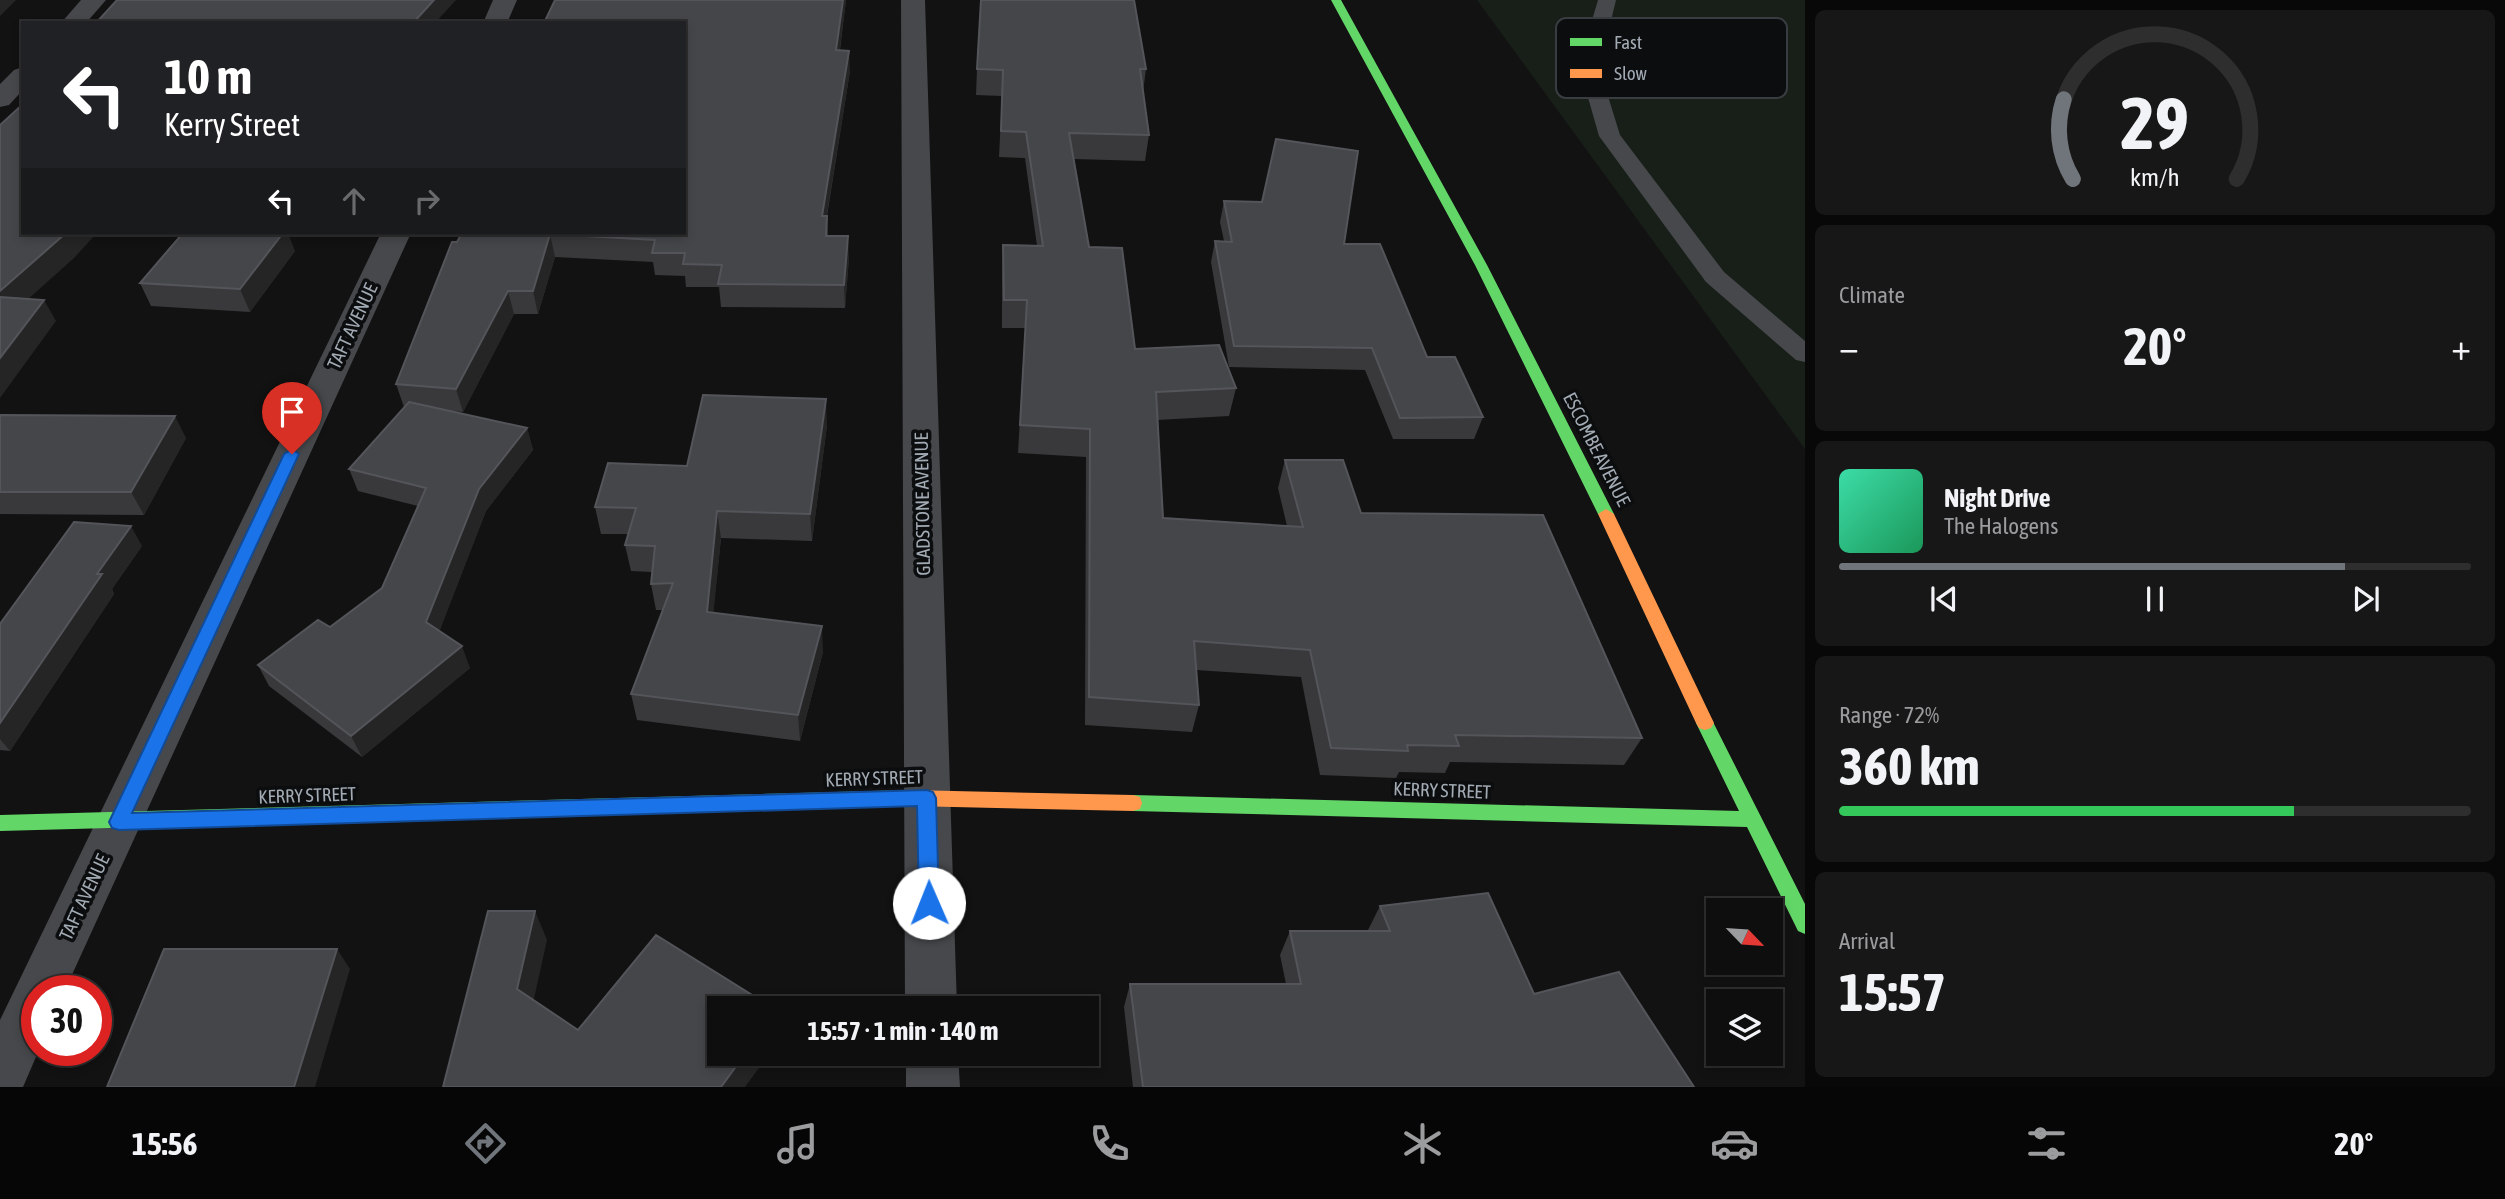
<!DOCTYPE html>
<html lang="en">
<head>
<meta charset="utf-8">
<style>
  body { margin:0; font-family:"Asap Condensed",sans-serif; background:#171717; color:#f1f3f6; height:100vh; display:flex; flex-direction:column; font-size:26px; white-space:nowrap }
  * { box-sizing:border-box; margin:0 }
  p { font-size:23px; color:#9b9c9e }
  .icon { flex:none; width:38px; height:38px; fill:none; stroke:currentColor; stroke-width:2; stroke-linecap:round; stroke-linejoin:round }
  .map { position:relative; flex:1; overflow:hidden }
  .drawer { display:flex; flex-direction:column; gap:10px; padding:10px; background:#080808; width:700px }
  .drawer>* { flex:none }
  .top-card { position:absolute; left:21px; top:21px; width:665px; height:214px; border-radius:0px; box-shadow:0 4px 10px #0003,0 0 0 2px #2e2e2e; background:#202124; color:#fff; overflow:hidden }
  .needle { width:46px; rotate:115deg }
  .fabs { position:absolute; left:1706px; top:898px; display:grid; gap:14px }
  .fabs a { display:grid; place-items:center; width:77px; height:77px; border-radius:0px; background:#0e0e0e; box-shadow:0 4px 10px #0003,0 0 0 2px #2e2e2e; font-size:35px }
  .speed { position:absolute; left:21px; top:975px; display:flex; gap:14px; font-size:35px; font-weight:700; text-align:center }
  .speed>* { display:grid; place-content:center; width:91px; height:91px; border-radius:50%; background:#0e0e0e; box-shadow:0 4px 10px #0003,0 0 0 2px #2e2e2e; line-height:1 }
  .speed .limit { border:10px solid #d22; background:#fff; color:#111 }
  .pin { position:absolute; display:grid; place-items:center; width:60px; height:60px; color:#fff; margin:-72px -30px; border-radius:50% 50% 50% 0; rotate:-45deg; box-shadow:0 0 7px #0007 }
  .pin .icon { rotate:45deg }
  .me { position:absolute; width:77px; margin:-38px; rotate:359deg; stroke-linejoin:round; filter:drop-shadow(0 0 5px #0008) }
  .turn { display:flex; align-items:center; gap:24px; height:147px; padding:0 28px; font-size:32px }
  .turn .icon { width:91px; height:91px; stroke-width:2.5 }
  .turn b { display:block; font-size:49px; line-height:60px }
  .lanes { display:flex; align-items:center; height:66px; padding:0 28px; background:#0003; justify-content:center; gap:35px; direction:ltr }
  .lanes .off { opacity:.35 }
  .big { font-size:52px; font-weight:700; line-height:1.1 }
  .drawer .tile { flex:1; display:flex; flex-direction:column; justify-content:center; gap:10px; min-width:0; padding:0 24px; border-radius:10px; background:#171717 }
  .drawer .dial { align-items:center; gap:0 }
  .dial svg { height:182px; overflow:visible; fill:none; stroke:#2e2e2e; stroke-width:7; stroke-linecap:round; text-anchor:middle }
  .dial text { fill:#f1f3f6; stroke:none }
  .song { display:flex; align-items:center; gap:21px }
  .cover { width:84px; height:84px; border-radius:10px; background:linear-gradient(135deg,hsl(160 70% 55%),hsl(150 70% 35%)) }
  .played { height:7px; border-radius:4px; background:linear-gradient(90deg,#70757b 80%,#2e2e2e 80%) }
  .keys { display:flex; justify-content:space-around; direction:ltr }
  .heat { display:flex; justify-content:space-between; align-items:center; font-size:38px; direction:ltr }
  .charge { height:10px; border-radius:5px; background:linear-gradient(90deg,#34c759 72%,#2e2e2e 0) }
  .trip { position:absolute; left:707px; top:996px; width:392px; height:70px; border-radius:0px; background:#0e0e0e; box-shadow:0 4px 10px #0003,0 0 0 2px #2e2e2e; font-weight:700; line-height:70px; text-align:center }
  .menu { display:flex; height:112px; justify-content:space-around; align-items:center; background:#060606; color:#9b9c9e }
  .menu .icon { width:49px; height:49px }
  .menu .active { color:#70757b }
  .menu b { font-size:32px; color:#f1f3f6 }
  main { display:flex; flex:1; min-height:0 }
  .map>svg:first-child { display:block }
</style>
</head>
<body>
<main>
<div class="map">
<svg width="1805" height="1087" viewBox="0 0 1805 1087">
  <rect width="100%" height="100%" fill="#121212"/>
  <path fill="#181f18" d="M1477,0H1805V449Z"/>
  <g fill="none" stroke-linecap="round" stroke-linejoin="round">
    <path fill="#46484b" fill-rule="evenodd" d="M1598,0H1616L1607,37L1603,80L1620,135L1724,272L1805,341V362L1796,360L1706,282L1599,136L1583,80L1587,37Z"/>
    <path fill="#46484b" fill-rule="evenodd" d="M81,0H106L86,23H61Z
      M493,0H517L507,23H483Z
      M901,0H925L957,1008H905Z
      M23,67V90L9,105L0,107V84L14,70Z
      M381,233H411L65,990H37V1050H39L23,1087H0V1020Z
      M906,1054H958L960,1087H906Z"/>
    <path fill="#63d668" fill-rule="evenodd" d="M1331,0H1341L1487,265L1614,514L1611,518L1606,519L1598,514L1475,265Z
      M1705,716L1711,718L1805,904V934L1798,931L1747,827L1133,811L1126,809L1124,803L1126,797L1133,795L1739,811L1696,723L1699,718Z
      M910,790L917,792L919,798L917,804L910,806L0,831V815Z"/>
    <path fill="#ff974d" fill-rule="evenodd" d="M1606,509L1614,514L1714,723L1711,728L1705,730L1699,728L1696,723L1598,514Z
      M910,790L1133,795L1140,797L1142,803L1140,809L1133,811L910,806L903,804L901,798L903,792Z"/>
  </g>
  <path fill="#39393c" d="M555,0H846L840,50L850,71L827,216L828,236L849,258L845,308L721,307L719,287H686L685,276L655,275L653,262L555,257L538,314H514L463,412L449,411L527,428L533,450L486,511L439,631L470,668L362,757L269,686L258,665L330,627L382,588L418,506L358,491L349,469L404,407L396,384L462,233H684Z
    M977,69H1146L1143,92L1149,135L1145,161L1074,159L1089,247L1135,349L1236,388L1229,416L1157,420L1163,518L1287,526L1278,488L1285,460L1361,513L1642,738L1624,765L1450,762L1445,773L1399,772L1396,778L1320,775L1301,677L1196,670L1199,705L1192,732L1085,725L1086,457L1018,453L1025,328H1002V273L1003,245L1037,246L1025,158L999,157L1002,96L976,95Z
    M1224,201L1344,244L1427,357L1483,417L1474,439H1393L1365,370L1229,367L1211,262L1215,241H1224L1220,222Z
    M295,251L250,312L151,306L140,283Z
    M0,415L186,438L144,515L0,514Z
    M827,425L812,541L721,538L713,613L823,652L800,741L637,720L631,694L663,610H656L651,584L652,572L631,571L625,545L628,534H601L595,507L687,466Z
    M142,546L112,589L114,594L10,751L0,750V624Z
    M1380,906L1534,994L1694,1087H1133L1124,1007L1130,984H1286L1280,955L1290,931H1369L1368,930Z"/>
  <path fill="#252526" d="M0,0H16L0,16Z
    M434,0H456L435,23H413Z
    M843,0H846L837,71L836,50Z
    M849,51L850,71L823,238L822,216Z
    M66,233H97L74,258L7,318L0,307V291Z
    M283,233H288L295,251L250,312L240,289Z
    M550,234L555,257L538,314L533,291Z
    M848,236L849,258L845,308L844,285Z
    M508,291L514,314L463,412L456,389Z
    M44,300L56,321L0,398V358Z
    M826,399L827,425L812,541L810,514Z
    M175,416L186,438L144,515L131,492Z
    M527,428L533,450L486,511L435,643L426,622L479,489Z
    M717,511L721,538L711,638L707,612Z
    M131,526L142,546L112,589L114,594L10,751L0,739V723L97,574Z
    M822,626L823,652L800,741L798,715Z
    M462,646L470,668L362,757L351,736Z
    M535,911L547,940L530,1017L517,989Z
    M337,949L350,969L315,1087H294Z
    M745,1054H769L745,1087H721Z"/>
  <path fill="#444649" stroke="#53555a" stroke-width="2" d="M117,0H434L413,23H314L312,21L309,23H96Z
    M555,0H843L836,50L849,51L822,216H827L826,236H848L844,285L718,284L722,265L683,264L685,253H652L655,240L550,234L533,291H508L456,389L396,384L452,242H457L462,233H684V23H544Z
    M981,0H1134L1146,69H1140L1149,135L1069,133L1089,247L1122,248L1135,349L1219,345L1236,388L1156,392L1163,518L1303,527L1285,460H1343L1361,513L1543,515L1642,738L1455,735L1459,746L1407,745L1408,751L1331,748L1310,650L1194,641L1199,705L1089,697L1090,429L1020,425L1027,300H1004L1003,245L1043,246L1026,132L1001,131L1003,70L977,69Z
    M23,104V233H66L0,291V125Z
    M1276,139L1358,151L1344,244H1380L1427,357H1455L1483,417L1400,418L1372,348L1234,346L1215,241L1232,242L1224,201L1262,202Z
    M183,233H283L240,289L140,283Z
    M0,297L44,300L0,358Z
    M703,395L826,399L810,514L717,511L707,612L822,626L798,715L631,694L673,583L651,584L655,546L625,545L636,508L595,507L608,463L687,466Z
    M409,402L527,428L479,489L426,622L462,646L351,736L258,665L318,620L330,627L382,588L426,488L349,469Z
    M0,415L175,416L131,492H0Z
    M74,522L131,526L97,574H102L0,723V624Z
    M1488,893L1534,994L1619,972L1694,1087H1143L1130,984H1301L1290,931H1390L1380,906Z
    M488,911H535L517,989L578,1030L656,935L773,1008H719V1054H745L721,1087H443Z
    M164,949H337L294,1087H107Z"/>
  <path fill="#1a73e8" stroke="#114b97" stroke-width="2" d="M292,449L299,454L132,813L927,790L933,792L936,798L939,903L936,909L929,912L922,909L919,903L917,806L119,830L112,828L109,822L284,454Z"/>
  <g text-anchor="middle" dominant-baseline="central" stroke-width="7" stroke-linejoin="round" paint-order="stroke">
    <g font-size="19" fill="#a2aab4" stroke="#0c0d0e">
      <text transform="translate(352 326) rotate(-65)">TAFT AVENUE</text>
      <text transform="translate(1597 449) rotate(63)">ESCOMBE AVENUE</text>
      <text transform="translate(922 504) rotate(-91)">GLADSTONE AVENUE</text>
      <text transform="translate(874 778) rotate(-2)">KERRY STREET</text>
      <text transform="translate(1442 790) rotate(2)">KERRY STREET</text>
      <text transform="translate(307 795) rotate(-2)">KERRY STREET</text>
      <text transform="translate(84 897) rotate(-65)">TAFT AVENUE</text>
    </g>
  </g>
  <rect x="1556" y="18" width="231" height="80" rx="10" fill="#0c0d0e" stroke="#393c40" stroke-width="2"/>
  <rect x="1570" y="38" width="32" height="8" fill="#63d668"/>
  <rect x="1570" y="69" width="32" height="9" fill="#ff974d"/>
  <g font-size="19" fill="#a2aab4">
    <text x="1614" y="49">Fast</text>
    <text x="1614" y="80">Slow</text>
  </g>
</svg>
<div class="fabs">
<a><svg class="needle" viewBox="-14 -14 28 28"><path d="M0-13l5 13h-10z" fill="#e53935"/><path d="M0 13l5-13h-10z" fill="#9b9c9e"/></svg></a>
<a><svg class="icon" aria-label="layers" viewBox="0 0 24 24"><path d="M12 4l9 5-9 5-9-5zM3 14l9 5 9-5"/></svg></a>
</div>
<div class="speed"><div class="limit">30</div></div>
<div class="pin" style="left:292px;top:454px;background:#d93025"><svg class="icon" aria-label="arrive" viewBox="0 0 24 24"><path d="M6 21V4h12l-3 4 3 4H6"/></svg></div>
<svg class="me" style="left:929px;top:903px" viewBox="-20 -20 40 40"><circle r="19" fill="#fff"/><path d="M0-13L10 11 0 6-10 11z" fill="#1a73e8"/></svg>
<div class="trip">15:57 · 1 min · 140 m</div>
<div class="top-card">
<div class="turn"><svg class="icon" aria-label="left" viewBox="0 0 24 24"><path d="M17 20v-9H6M10 6l-5 5 5 5"/></svg><div><b>10 m</b>Kerry Street</div></div>
<div class="lanes"><svg class="icon" aria-label="left" viewBox="0 0 24 24"><path d="M17 20v-9H6M10 6l-5 5 5 5"/></svg><svg class="icon off" aria-label="ahead" viewBox="0 0 24 24"><path d="M12 20V5M6 11l6-6 6 6"/></svg><svg class="icon off" aria-label="right" viewBox="0 0 24 24"><path d="M7 20v-9h11M14 6l5 5-5 5"/></svg></div>
</div>
</div>
<section class="drawer">
<div class="tile dial"><svg viewBox="0 0 100 80">
<path d="M14 69A42 42 0 1 1 86 69"/>
<path d="M14 69A42 42 0 0 1 10 34" stroke="#70757b"/>
<text x="50" y="56" font-size="32" font-weight="700">29</text>
<text x="50" y="72" font-size="11">km/h</text>
</svg></div>
<div class="tile"><p>Climate</p>
<div class="heat"><a>−</a><b class="big">20°</b><a>+</a></div>
</div>
<div class="tile">
<div class="song"><i class="cover"></i><div><b>Night Drive</b><p>The Halogens</p></div></div>
<div class="played"></div>
<div class="keys"><svg class="icon" aria-label="previous" viewBox="0 0 24 24"><path d="M18 5L8 12l10 7zM5 5v14"/></svg><svg class="icon" aria-label="pause" viewBox="0 0 24 24"><path d="M8 5v14M16 5v14"/></svg><svg class="icon" aria-label="next" viewBox="0 0 24 24"><path d="M6 5l10 7-10 7zM19 5v14"/></svg></div>
</div>
<div class="tile"><p>Range · 72%</p><b class="big">360 km</b><div class="charge"></div></div>
<div class="tile"><p>Arrival</p><b class="big">15:57</b></div>
</section>
</main>
<nav class="menu">
<b>15:56</b>
<svg class="icon active" aria-label="directions" viewBox="0 0 24 24"><path d="M12 3l9 9-9 9-9-9zM9 14v-3h6M13 9l2 2-2 2"/></svg>
<svg class="icon" aria-label="music" viewBox="0 0 24 24"><path d="M9 18V5l10-2v13"/><circle cx="6" cy="18" r="3"/><circle cx="16" cy="16" r="3"/></svg>
<svg class="icon" aria-label="phone" viewBox="0 0 24 24"><path d="M5 4h4l2 5-3 2q2 4 5 5l2-3 5 2v4C11 20 4 13 5 4z"/></svg>
<svg class="icon" aria-label="climate" viewBox="0 0 24 24"><path d="M12 3v18M4 7l16 10M4 17L20 7"/></svg>
<svg class="icon" aria-label="car" viewBox="0 0 24 24"><path d="M5 17H2v-5l4-1 3-4h7l3 4 3 1v5h-3M9 17h6M6 11h13"/><circle cx="7" cy="17" r="2"/><circle cx="17" cy="17" r="2"/></svg>
<svg class="icon" aria-label="filters" viewBox="0 0 24 24"><path d="M4 7h16M4 17h16"/><circle cx="9" cy="7" r="2"/><circle cx="15" cy="17" r="2"/></svg>
<b>20°</b>
</nav>
</body>
</html>
